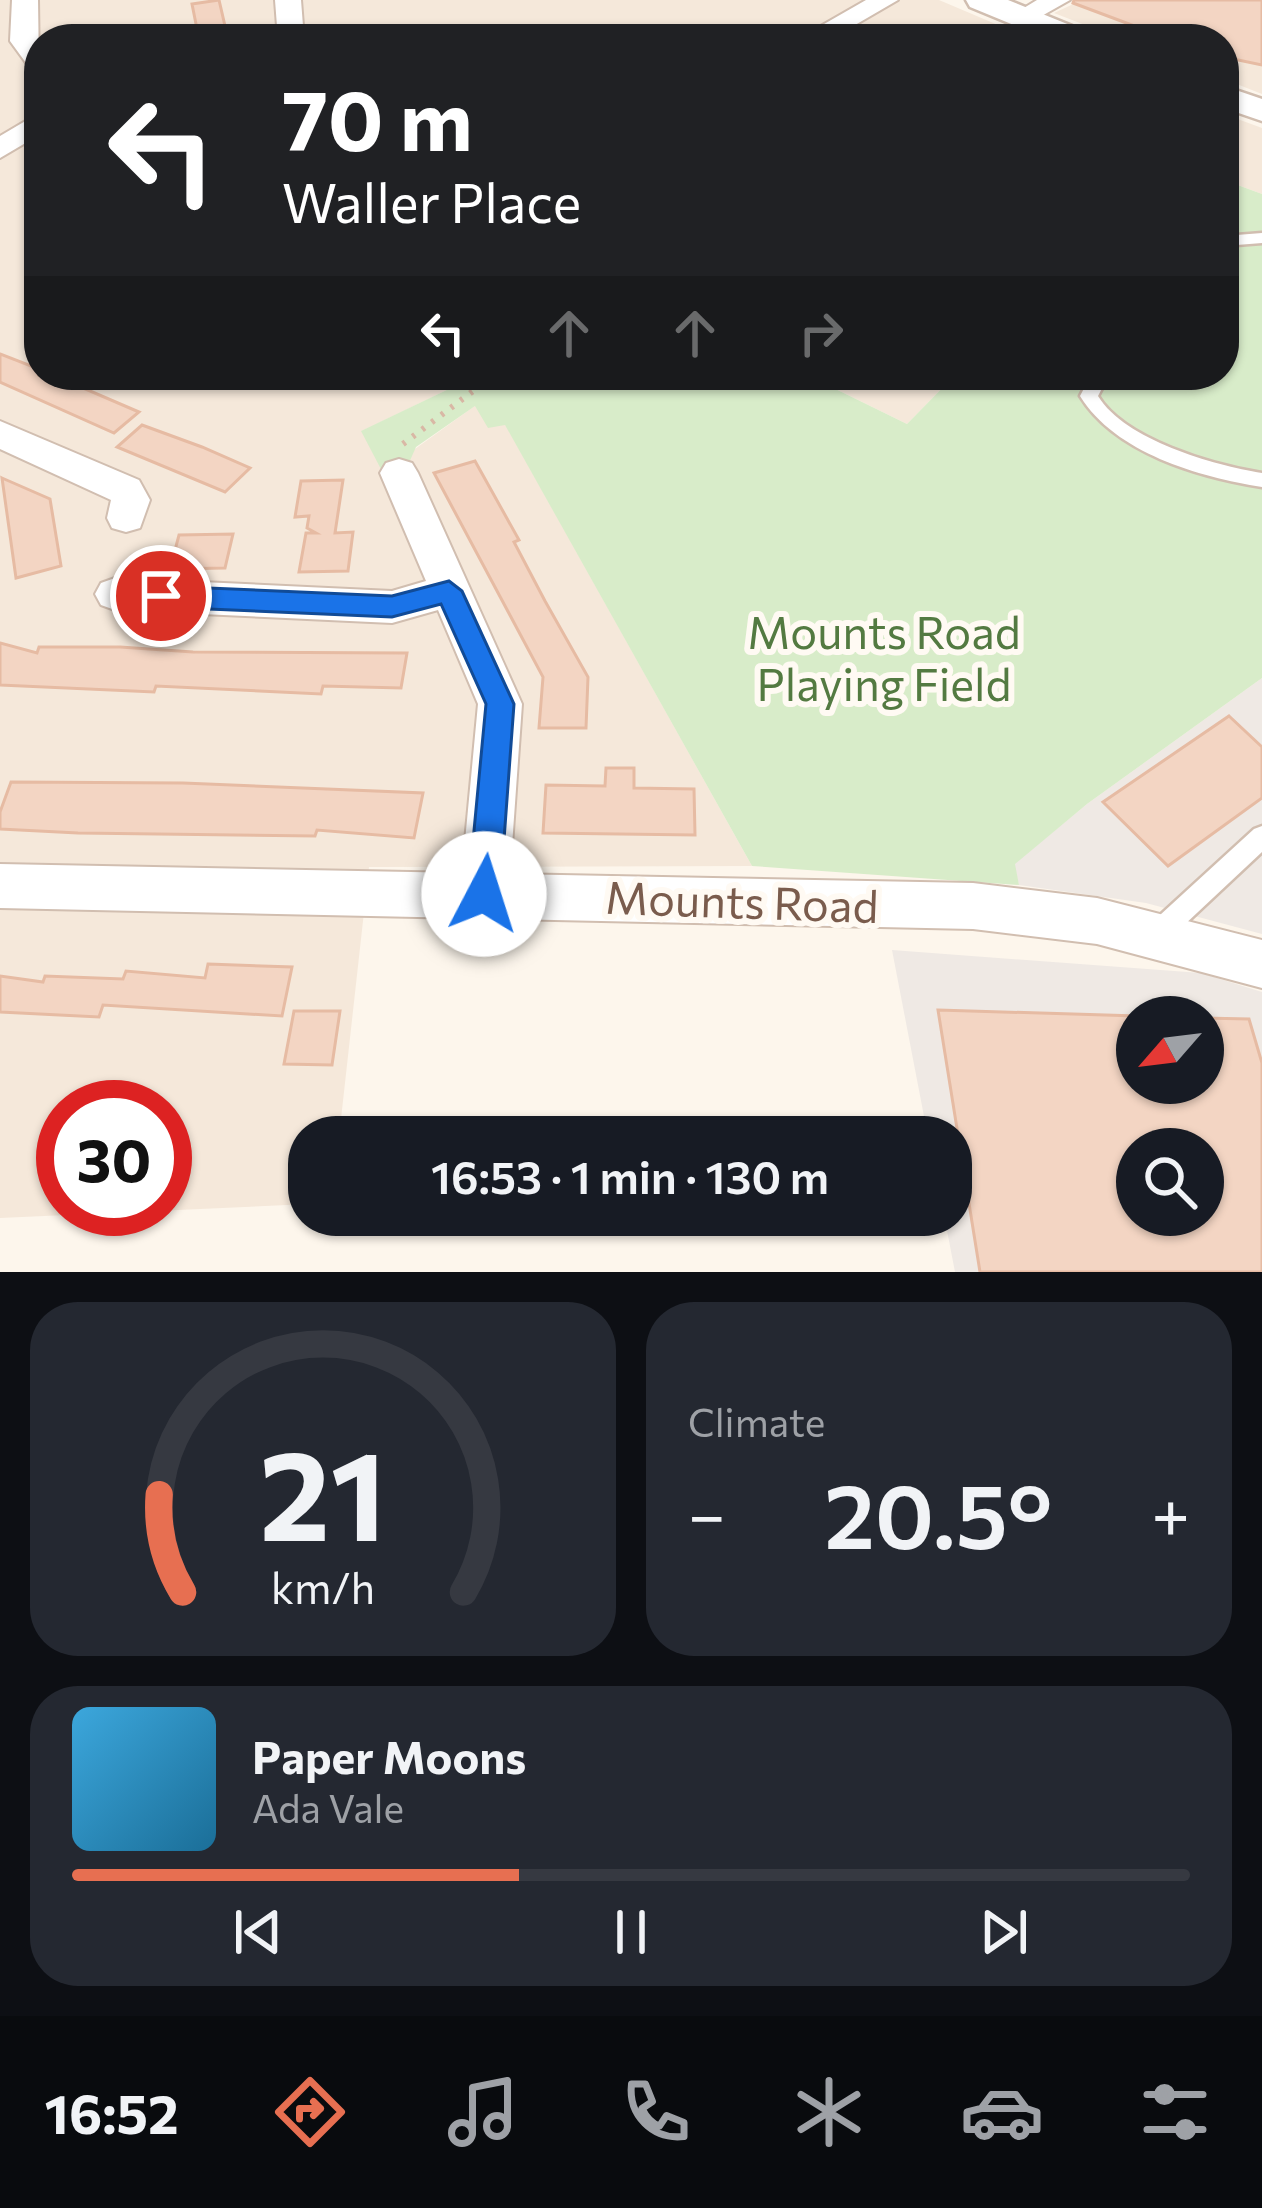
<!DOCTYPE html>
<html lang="en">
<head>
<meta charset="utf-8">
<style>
  body { margin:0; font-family:Commissioner,sans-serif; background:#242831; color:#f1f3f6; height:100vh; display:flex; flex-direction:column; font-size:45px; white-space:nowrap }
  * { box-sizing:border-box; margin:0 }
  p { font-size:39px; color:#9ea1a6 }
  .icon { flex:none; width:66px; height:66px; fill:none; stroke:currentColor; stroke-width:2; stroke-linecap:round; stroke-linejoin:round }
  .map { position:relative; height:1272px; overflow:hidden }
  .panel { display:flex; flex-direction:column; gap:30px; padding:30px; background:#0d0f14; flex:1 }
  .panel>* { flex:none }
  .hud { position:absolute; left:24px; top:24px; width:1215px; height:366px; border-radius:48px; box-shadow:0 3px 9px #0004; background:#202124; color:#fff; overflow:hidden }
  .needle { width:78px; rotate:242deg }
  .tools { position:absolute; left:1116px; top:996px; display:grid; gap:24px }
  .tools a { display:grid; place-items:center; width:108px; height:108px; border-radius:50%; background:#171b24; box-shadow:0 3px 9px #0004; font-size:60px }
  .speed { position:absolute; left:36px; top:1080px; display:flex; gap:24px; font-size:60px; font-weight:700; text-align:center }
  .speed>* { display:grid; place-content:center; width:156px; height:156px; border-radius:50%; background:#171b24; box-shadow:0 3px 9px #0004; line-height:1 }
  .speed .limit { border:18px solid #d22; background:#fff; color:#111 }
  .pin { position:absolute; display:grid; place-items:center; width:102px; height:102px; color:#fff; margin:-51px; border:6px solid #fff; border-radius:50%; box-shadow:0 3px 12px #0007 }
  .me { position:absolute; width:132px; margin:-66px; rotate:5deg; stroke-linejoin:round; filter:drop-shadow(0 0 9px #0008) }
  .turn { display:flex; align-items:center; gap:42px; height:252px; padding:0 60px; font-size:54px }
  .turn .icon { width:156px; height:156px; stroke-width:2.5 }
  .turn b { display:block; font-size:84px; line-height:102px }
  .lanes { display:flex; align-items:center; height:114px; padding:0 60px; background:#0003; justify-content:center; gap:60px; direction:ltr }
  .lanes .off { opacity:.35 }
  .big { font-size:90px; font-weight:600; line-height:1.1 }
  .panel .card { flex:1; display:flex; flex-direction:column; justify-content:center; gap:18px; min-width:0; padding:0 42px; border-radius:48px; background:#242831 }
  .panel .dial { align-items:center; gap:0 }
  .dial svg { height:312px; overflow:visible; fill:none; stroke:#363941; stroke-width:7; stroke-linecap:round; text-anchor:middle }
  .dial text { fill:#f1f3f6; stroke:none }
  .song { display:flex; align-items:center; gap:36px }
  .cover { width:144px; height:144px; border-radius:18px; background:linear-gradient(135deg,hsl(200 70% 55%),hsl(200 70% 35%)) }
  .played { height:12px; border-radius:6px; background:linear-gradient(90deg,#e76f51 40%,#363941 40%) }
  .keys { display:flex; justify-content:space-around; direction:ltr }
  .heat { display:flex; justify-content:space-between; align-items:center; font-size:66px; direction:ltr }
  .panel .tiles { flex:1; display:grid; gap:30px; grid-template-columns:1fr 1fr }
  .card:last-child { grid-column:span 2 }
  .trip { position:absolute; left:288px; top:1116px; width:684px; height:120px; border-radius:48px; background:#171b24; box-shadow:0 3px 9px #0004; font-weight:600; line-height:120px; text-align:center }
  .tab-bar { display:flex; height:192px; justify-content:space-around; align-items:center; background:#090b0e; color:#9ea1a6 }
  .tab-bar .icon { width:84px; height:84px }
  .tab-bar .on { color:#e76f51 }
  .tab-bar b { font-size:54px; color:#f1f3f6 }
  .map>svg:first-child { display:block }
</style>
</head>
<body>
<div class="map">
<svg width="1262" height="1272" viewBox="0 0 1262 1272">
  <rect width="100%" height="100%" fill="#fdf6ec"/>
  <path fill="#f5e8da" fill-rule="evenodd" d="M0,0H939L1031,39H39V375H478L362,431L383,472L476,405L505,424L752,866L369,867L339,1137H309V1204L0,1218ZM63,1107H165V1209H63Z
    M1082,0L1262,1V94L1224,79V39H1121L1054,13Z
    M1224,114L1262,128V194L1224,180Z
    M807,375H955L907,424Z"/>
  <path fill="#efe9e4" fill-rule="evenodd" d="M1262,678V934L1146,903L1019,885L1014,864L1087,804Z
    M892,950L1201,973L1262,992V1272H955L944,1215H951V1137H928ZM1137,1017H1203V1083H1137ZM1137,1149H1203V1215H1137Z"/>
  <path fill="#d8ecc9" d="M1224,180L1262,194V678L1087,804L1015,864L1019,885L752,866L505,425L488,428L475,406L416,447L408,465L383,473L361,431L478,375H807L907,424L955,375H1224Z"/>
  <path fill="#f3d5c3" stroke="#e6bba3" stroke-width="3" fill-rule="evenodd" d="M219,0L228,39H206L196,24L192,4Z
    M1074,0H1262V65L1224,57V39H1169L1073,3Z
    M0,354L39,369V375H53L139,412L114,433L0,382Z
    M142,425L202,447L250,468L225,492L117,447Z
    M475,461L519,540L514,542L545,601L588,677L586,728H539L543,677L434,473Z
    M2,478L50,499L61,566L16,578Z
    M343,480L335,533L353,532L348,571L299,572L306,533H316L307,528L309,516L295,517L301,481Z
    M233,534L225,568L170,569L179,535Z
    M0,643L37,653L39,647H120L193,652L407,653L401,688L323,686L321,694L156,686L154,692L0,685Z
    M1229,716L1262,747V798L1168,866L1103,802Z
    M606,768H634V788L694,789L695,835L543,833L546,785L605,786Z
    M11,782L183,783L423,793L414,838L317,830L315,836L78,833L0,829V812Z
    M208,964L292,967L282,1016L103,1005L99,1017L0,1012V976L43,982L45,976L123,979L126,971L205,978Z
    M938,1010L1137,1016V1083H1203V1018L1249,1019L1262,1063V1272H980ZM1137,1149H1203V1215H1137Z
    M294,1011H340L332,1065L284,1064Z"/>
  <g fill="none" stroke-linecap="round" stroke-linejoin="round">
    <defs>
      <path id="service" d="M1262,233V243L1224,246V236Z
        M1091,375H1109L1098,396C1125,440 1213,465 1262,473V487C1199,477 1115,453 1080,396Z
        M1262,826V852L1166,942L1157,946L1148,942L1145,934L1148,926L1254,829Z"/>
      <path id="minor" d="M12,0H38L39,69L29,67L10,41Z
        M275,0H301L304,39H278Z
        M866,0H898L831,39H798Z
        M1037,0H1070L1031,22H1013L1009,17Z
        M39,113V135L0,158V136Z
        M0,421L139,480L150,500L140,528L126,532L112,528L107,518L111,500L0,449Z
        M399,459L412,463L418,473L522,704L510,874L973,883L1097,898L1262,940V988L1097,944L973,929L0,908V864L462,873L478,704L438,610L392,623L115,610L101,605L95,594L101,583L115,578L392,591L426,581L380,473L386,463Z"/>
      <path id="tertiary" d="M966,0H1008L1087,32L1092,39H1048L970,7Z
        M1224,86L1262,99V121L1224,108Z"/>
    </defs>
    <use href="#service" stroke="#d1beb0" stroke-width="5"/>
    <use href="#minor" stroke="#d1beb0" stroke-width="4"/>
    <use href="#tertiary" stroke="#d1beb0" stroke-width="5"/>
    <path stroke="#d9b8a5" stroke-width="6" stroke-dasharray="3 9" stroke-linecap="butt" d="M403,444L477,388L504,375"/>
    <use href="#service" fill="#fff" fill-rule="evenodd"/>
    <use href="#minor" fill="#fff" fill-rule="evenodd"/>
    <use href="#tertiary" fill="#fff" fill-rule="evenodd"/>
  </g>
  <path fill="#1a73e8" stroke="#114b97" stroke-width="3" d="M449,581L462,591L514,704L500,894L495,904L484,908L473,904L468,894L486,704L441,604L392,617L161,607L148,596L161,586L392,596Z"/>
  <g text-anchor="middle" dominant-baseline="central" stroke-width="12" stroke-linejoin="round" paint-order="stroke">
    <g font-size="45" fill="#537a41" stroke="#fffaf3">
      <text x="884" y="630">Mounts Road<tspan x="884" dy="52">Playing Field</tspan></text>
    </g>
    <g font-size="45" fill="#7a5c4d" stroke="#fffaf3">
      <text transform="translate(742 900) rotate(2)">Mounts Road</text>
    </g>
  </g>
</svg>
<div class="tools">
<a><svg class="needle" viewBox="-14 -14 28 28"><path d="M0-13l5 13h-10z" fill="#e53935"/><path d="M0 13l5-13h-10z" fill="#9ea1a6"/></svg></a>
<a><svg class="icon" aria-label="search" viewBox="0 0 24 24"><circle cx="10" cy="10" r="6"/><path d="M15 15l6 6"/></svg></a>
</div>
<div class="speed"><div class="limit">30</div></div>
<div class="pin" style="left:161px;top:596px;background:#d93025"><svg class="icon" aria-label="arrive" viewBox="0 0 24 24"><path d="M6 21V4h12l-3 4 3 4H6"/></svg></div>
<svg class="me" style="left:484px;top:894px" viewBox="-20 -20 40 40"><circle r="19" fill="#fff"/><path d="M0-13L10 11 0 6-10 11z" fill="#1a73e8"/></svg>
<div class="trip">16:53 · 1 min · 130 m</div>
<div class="hud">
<div class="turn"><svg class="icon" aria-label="left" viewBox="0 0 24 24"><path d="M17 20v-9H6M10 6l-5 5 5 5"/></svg><div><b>70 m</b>Waller Place</div></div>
<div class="lanes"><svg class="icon" aria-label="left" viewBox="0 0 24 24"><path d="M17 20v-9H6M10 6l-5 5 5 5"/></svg><svg class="icon off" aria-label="ahead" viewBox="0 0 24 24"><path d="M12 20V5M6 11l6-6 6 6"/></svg><svg class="icon off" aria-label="ahead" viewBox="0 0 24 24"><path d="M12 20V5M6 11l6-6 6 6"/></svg><svg class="icon off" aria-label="right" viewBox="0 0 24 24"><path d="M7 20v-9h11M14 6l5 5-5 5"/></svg></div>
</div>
</div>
<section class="panel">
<div class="tiles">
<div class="card dial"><svg viewBox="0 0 100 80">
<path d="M14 69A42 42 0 1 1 86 69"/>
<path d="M14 69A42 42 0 0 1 8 44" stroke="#e76f51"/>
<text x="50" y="56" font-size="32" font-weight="700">21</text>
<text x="50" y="72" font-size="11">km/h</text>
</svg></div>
<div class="card"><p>Climate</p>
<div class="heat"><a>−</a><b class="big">20.5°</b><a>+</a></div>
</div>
<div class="card">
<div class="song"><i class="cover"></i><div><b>Paper Moons</b><p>Ada Vale</p></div></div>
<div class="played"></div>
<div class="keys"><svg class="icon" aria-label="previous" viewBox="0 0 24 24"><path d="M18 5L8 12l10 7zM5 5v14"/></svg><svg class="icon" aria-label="pause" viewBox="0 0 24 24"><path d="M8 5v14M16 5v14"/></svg><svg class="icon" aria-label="next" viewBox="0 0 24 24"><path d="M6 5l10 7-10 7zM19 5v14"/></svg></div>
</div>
</div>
</section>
<nav class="tab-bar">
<b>16:52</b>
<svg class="icon on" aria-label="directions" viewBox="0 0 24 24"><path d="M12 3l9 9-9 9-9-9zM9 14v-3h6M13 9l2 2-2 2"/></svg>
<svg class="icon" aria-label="music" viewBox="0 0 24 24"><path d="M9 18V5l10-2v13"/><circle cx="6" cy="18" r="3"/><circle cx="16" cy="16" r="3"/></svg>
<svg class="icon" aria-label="phone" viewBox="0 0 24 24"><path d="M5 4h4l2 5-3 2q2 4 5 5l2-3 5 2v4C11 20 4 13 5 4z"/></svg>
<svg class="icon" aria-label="climate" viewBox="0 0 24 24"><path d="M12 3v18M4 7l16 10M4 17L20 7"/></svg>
<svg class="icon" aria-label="car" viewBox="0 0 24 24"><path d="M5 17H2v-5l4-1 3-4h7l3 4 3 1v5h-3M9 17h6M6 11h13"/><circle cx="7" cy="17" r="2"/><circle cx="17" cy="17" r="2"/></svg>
<svg class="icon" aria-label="filters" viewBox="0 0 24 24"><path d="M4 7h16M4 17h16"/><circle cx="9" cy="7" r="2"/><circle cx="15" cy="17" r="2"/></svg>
</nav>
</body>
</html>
